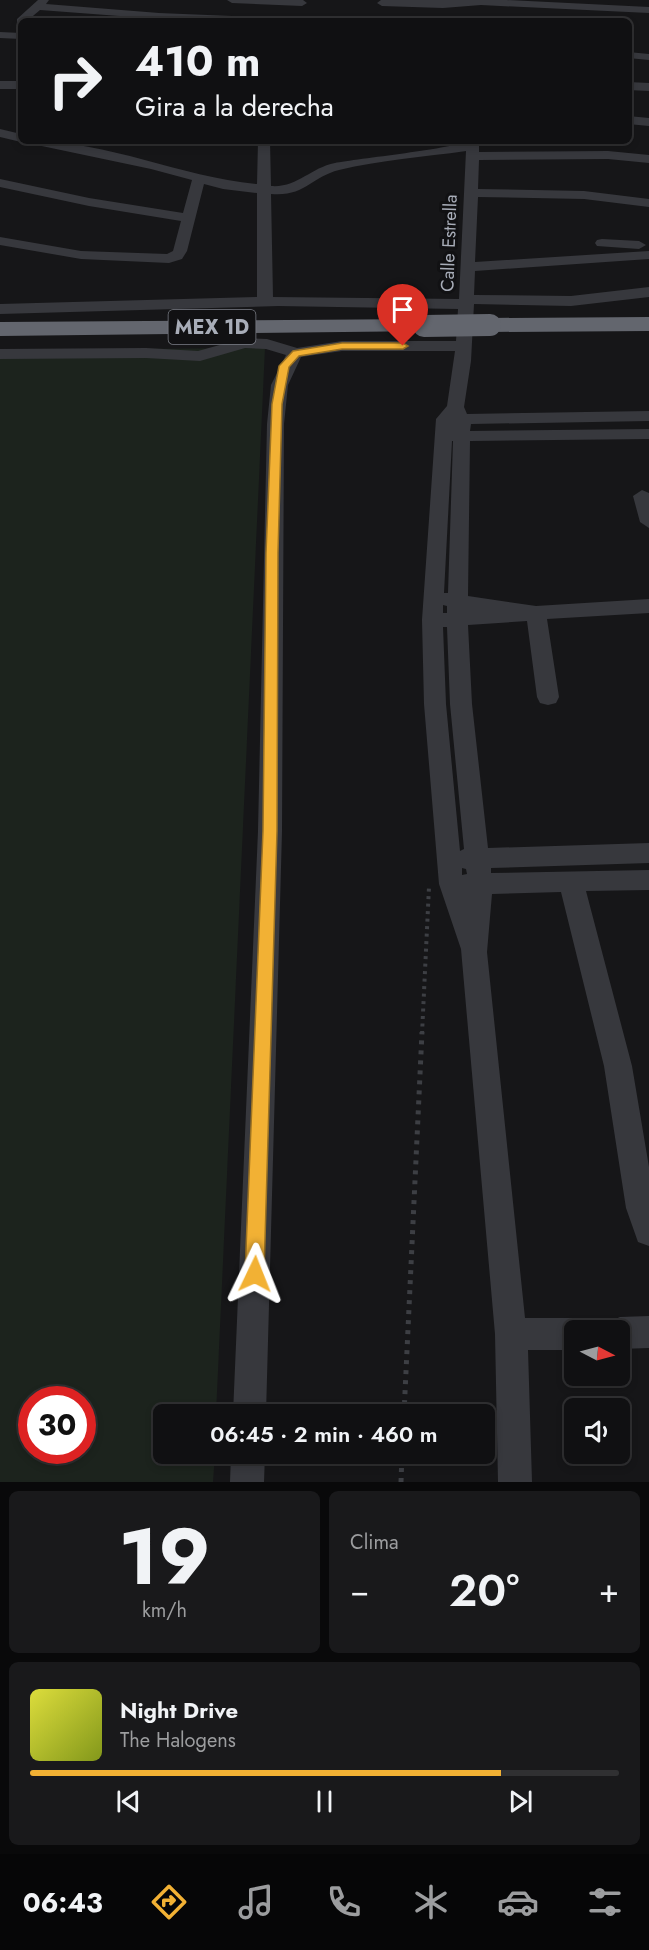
<!DOCTYPE html>
<html lang="es">
<head>
<meta charset="utf-8">
<style>
  body { margin:0; font-family:Jost,sans-serif; background:#19191b; color:#f1f3f6; height:100vh; display:flex; flex-direction:column; font-size:22px; white-space:nowrap }
  * { box-sizing:border-box; margin:0 }
  p { font-size:20px; color:#9c9d9f }
  .icon { flex:none; width:33px; height:33px; fill:none; stroke:currentColor; stroke-width:2; stroke-linecap:round; stroke-linejoin:round }
  .map { position:relative; height:1482px; overflow:hidden }
  .side { display:flex; flex-direction:column; gap:9px; padding:9px; background:#09090a; flex:1 }
  .side>* { flex:none }
  .top-card { position:absolute; left:18px; top:18px; width:614px; height:126px; border-radius:9px; box-shadow:0 3px 9px #0003,0 0 0 2px #303032; background:#101012; color:#f1f3f6; overflow:hidden }
  .needle { width:39px; rotate:96deg }
  .fabs { position:absolute; left:564px; top:1320px; display:grid; gap:12px }
  .fabs a { display:grid; place-items:center; width:66px; height:66px; border-radius:9px; background:#101012; box-shadow:0 3px 9px #0003,0 0 0 2px #303032; font-size:30px }
  .speed { position:absolute; left:18px; top:1386px; display:flex; gap:12px; font-size:30px; font-weight:700; text-align:center }
  .speed>* { display:grid; place-content:center; width:78px; height:78px; border-radius:50%; background:#101012; box-shadow:0 3px 9px #0003,0 0 0 2px #303032; line-height:1 }
  .speed .limit { border:9px solid #d22; background:#fff; color:#111 }
  .pin { position:absolute; display:grid; place-items:center; width:51px; height:51px; color:#fff; margin:-62px -26px; border-radius:50% 50% 50% 0; rotate:-45deg; box-shadow:0 0 6px #0007 }
  .pin .icon { rotate:45deg }
  .me { position:absolute; width:66px; margin:-33px; rotate:2deg; stroke-linejoin:round; filter:drop-shadow(0 0 4px #0008) }
  .turn { display:flex; align-items:center; gap:21px; height:126px; padding:0 18px; font-size:27px }
  .turn .icon { width:78px; height:78px; stroke-width:2.5 }
  .turn b { display:block; font-size:42px; line-height:51px }
  .big { font-size:45px; font-weight:600; line-height:1.1 }
  .side .tile { flex:1; display:flex; flex-direction:column; justify-content:center; gap:9px; min-width:0; padding:0 21px; border-radius:9px; background:#19191b }
  .side .dial { align-items:center; gap:0 }
  .dial b { font-size:78px; line-height:1 }
  .song { display:flex; align-items:center; gap:18px }
  .cover { width:72px; height:72px; border-radius:9px; background:linear-gradient(135deg,hsl(60 70% 55%),hsl(70 70% 35%)) }
  .played { height:6px; border-radius:3px; background:linear-gradient(90deg,#f2b134 80%,#303032 80%) }
  .keys { display:flex; justify-content:space-around; direction:ltr }
  .heat { display:flex; justify-content:space-between; align-items:center; font-size:33px; direction:ltr }
  .side .tiles { flex:1; display:grid; gap:9px; grid-template-columns:1fr 1fr }
  .tile:last-child { grid-column:span 2 }
  .trip { position:absolute; left:153px; top:1404px; width:342px; height:60px; border-radius:9px; background:#101012; box-shadow:0 3px 9px #0003,0 0 0 2px #303032; font-weight:600; line-height:60px; text-align:center }
  .menu { display:flex; height:96px; justify-content:space-around; align-items:center; background:#060607; color:#9c9d9f }
  .menu .icon { width:42px; height:42px }
  .menu .on { color:#f2b134 }
  .menu b { font-size:27px; color:#f1f3f6 }
  .map>svg:first-child { display:block }
</style>
</head>
<body>
<div class="map">
<svg width="649" height="1482" viewBox="0 0 649 1482">
  <rect width="100%" height="100%" fill="#161618"/>
  <path fill="#1c231d" fill-rule="evenodd" d="M265,348L216,1414H164V1454H215L213,1482H0V350ZM32,1400H82V1450H32Z"/>
  <g fill="none" stroke-linecap="round" stroke-linejoin="round">
    <path stroke="#3d3f44" stroke-width="4" stroke-dasharray="3 4.5" stroke-linecap="butt" d="M422,1034L429,887"/>
    <path stroke="#3d3f44" stroke-width="5" stroke-dasharray="4 6" stroke-linecap="butt" d="M404,1414L422,1032
      M401,1482L402,1454"/>
    <path fill="#37383d" fill-rule="evenodd" d="M38,0H49L46,4L159,13L279,18L284,21L159,19L40,10L27,21L17,23V19Z
      M227,0H303L307,3L302,6L232,3Z
      M381,0H506L649,7V13L481,5L443,8L382,6L377,3Z
      M0,32L21,33V39L0,38Z
      M628,52L649,54V60L628,58Z
      M0,81H21V89H0Z
      M628,82L649,83V91L628,90Z
      M628,116L649,118V126L628,124Z
      M0,129L21,134V141H24L21,142L0,137Z
      M31,141C108,141 181,177 257,184L258,141H270L271,186C297,188 310,168 335,163C355,159 458,148 467,141H479V152L608,151L649,155V163L608,159L479,160L478,189L584,191L649,199V207L584,199L478,197L475,262L649,251V259L475,271L474,295L571,296L649,287V297L571,306L474,304L471,361L464,407L467,414L649,411V421L471,424L470,431L649,429V439L470,441L468,596L536,606L649,599V613L547,619L559,697L556,703L548,705L540,703L537,697L527,621L468,625L472,704L488,848L649,843V863L491,868V873L649,870V890L586,891L632,1066L649,1167V1246L638,1242L626,1208L604,1066L561,892L492,894L487,952L525,1318H574L585,1323L589,1330H574V1350H528L532,1482H498L495,1334L461,949L439,884L424,704L422,620L436,419L447,406L455,351H342L301,357L288,385L284,424L282,831L266,1414H233L258,831L267,424L271,385L286,355L266,349L245,348L200,361L146,358L0,359V349L146,348L198,351L245,338L267,339L297,348L342,341H456L458,309L278,306L0,314V304L257,297V193L223,189L204,184L187,251L182,259L169,263L81,259L0,245V237L81,251L167,254L173,251L181,221L89,206L0,187V179L89,198L183,213L192,180L151,169L37,145ZM466,151L459,299L273,297L271,194C305,197 311,177 339,170C380,160 424,157 466,151ZM453,441L448,593H444L452,441ZM443,605L447,606V613H443ZM443,627H447L450,704L464,849L460,851L446,704ZM462,868L466,869L467,874L462,875Z
      M602,239L639,241L646,245L639,249L597,246L595,243L597,240Z
      M642,490L649,493V528L640,522L633,496Z
      M649,1316V1348L620,1349V1330H605L609,1322L620,1317Z
      M231,1454H265L264,1482H230Z"/>
    <path fill="#63666e" fill-rule="evenodd" d="M649,317V331L490,332L482,330L478,325L482,320L490,318Z
      M424,319L432,321L436,326L432,331L0,336V322Z"/>
    <path stroke="#63666e" stroke-width="22" d="M424,326L490,325"/>
  </g>
  <path fill="#f2b134" stroke="#9d7322" stroke-width="1.5" d="M342,343H403L408,346L403,349H342L299,356L289,367L282,404L278,553L277,831L264,1274L261,1281L255,1284L248,1281L245,1274L263,831L266,553L272,404L279,366L293,351Z"/>
  <g text-anchor="middle" dominant-baseline="central" stroke-width="6" stroke-linejoin="round" paint-order="stroke">
    <g font-size="18" fill="#a8adb8" stroke="#111113">
      <text transform="translate(449 243) rotate(-88)">Calle Estrella</text>
    </g>
    <rect fill="#111113" stroke="#7b7e86" stroke-width="1.5" x="168.5" y="310" width="87" height="34" rx="4.5"/>
    <g font-size="20" font-weight="bold" fill="#a8adb8">
      <text x="212" y="327">MEX 1D</text>
    </g>
  </g>
</svg>
<div class="fabs">
<a><svg class="needle" viewBox="-14 -14 28 28"><path d="M0-13l5 13h-10z" fill="#e53935"/><path d="M0 13l5-13h-10z" fill="#9c9d9f"/></svg></a>
<a><svg class="icon" aria-label="sound" viewBox="0 0 24 24"><path d="M4 9h4l5-4v14l-5-4H4zM17 9q2 3 0 6"/></svg></a>
</div>
<div class="speed"><div class="limit">30</div></div>
<div class="pin" style="left:403px;top:346px;background:#d93025"><svg class="icon" aria-label="arrive" viewBox="0 0 24 24"><path d="M6 21V4h12l-3 4 3 4H6"/></svg></div>
<svg class="me" style="left:255px;top:1274px" viewBox="-20 -20 40 40"><path d="M0-17L14 15 0 8-14 15z" fill="#f2b134" stroke="#fff" stroke-width="4"/></svg>
<div class="trip">06:45 · 2 min · 460 m</div>
<div class="top-card">
<div class="turn"><svg class="icon" aria-label="right" viewBox="0 0 24 24"><path d="M7 20v-9h11M14 6l5 5-5 5"/></svg><div><b>410 m</b>Gira a la derecha</div></div>
</div>
</div>
<section class="side">
<div class="tiles">
<div class="tile dial"><b>19</b><p>km/h</p></div>
<div class="tile"><p>Clima</p>
<div class="heat"><a>−</a><b class="big">20°</b><a>+</a></div>
</div>
<div class="tile">
<div class="song"><i class="cover"></i><div><b>Night Drive</b><p>The Halogens</p></div></div>
<div class="played"></div>
<div class="keys"><svg class="icon" aria-label="previous" viewBox="0 0 24 24"><path d="M18 5L8 12l10 7zM5 5v14"/></svg><svg class="icon" aria-label="pause" viewBox="0 0 24 24"><path d="M8 5v14M16 5v14"/></svg><svg class="icon" aria-label="next" viewBox="0 0 24 24"><path d="M6 5l10 7-10 7zM19 5v14"/></svg></div>
</div>
</div>
</section>
<nav class="menu">
<b>06:43</b>
<svg class="icon on" aria-label="directions" viewBox="0 0 24 24"><path d="M12 3l9 9-9 9-9-9zM9 14v-3h6M13 9l2 2-2 2"/></svg>
<svg class="icon" aria-label="music" viewBox="0 0 24 24"><path d="M9 18V5l10-2v13"/><circle cx="6" cy="18" r="3"/><circle cx="16" cy="16" r="3"/></svg>
<svg class="icon" aria-label="phone" viewBox="0 0 24 24"><path d="M5 4h4l2 5-3 2q2 4 5 5l2-3 5 2v4C11 20 4 13 5 4z"/></svg>
<svg class="icon" aria-label="climate" viewBox="0 0 24 24"><path d="M12 3v18M4 7l16 10M4 17L20 7"/></svg>
<svg class="icon" aria-label="car" viewBox="0 0 24 24"><path d="M5 17H2v-5l4-1 3-4h7l3 4 3 1v5h-3M9 17h6M6 11h13"/><circle cx="7" cy="17" r="2"/><circle cx="17" cy="17" r="2"/></svg>
<svg class="icon" aria-label="filters" viewBox="0 0 24 24"><path d="M4 7h16M4 17h16"/><circle cx="9" cy="7" r="2"/><circle cx="15" cy="17" r="2"/></svg>
</nav>
</body>
</html>
